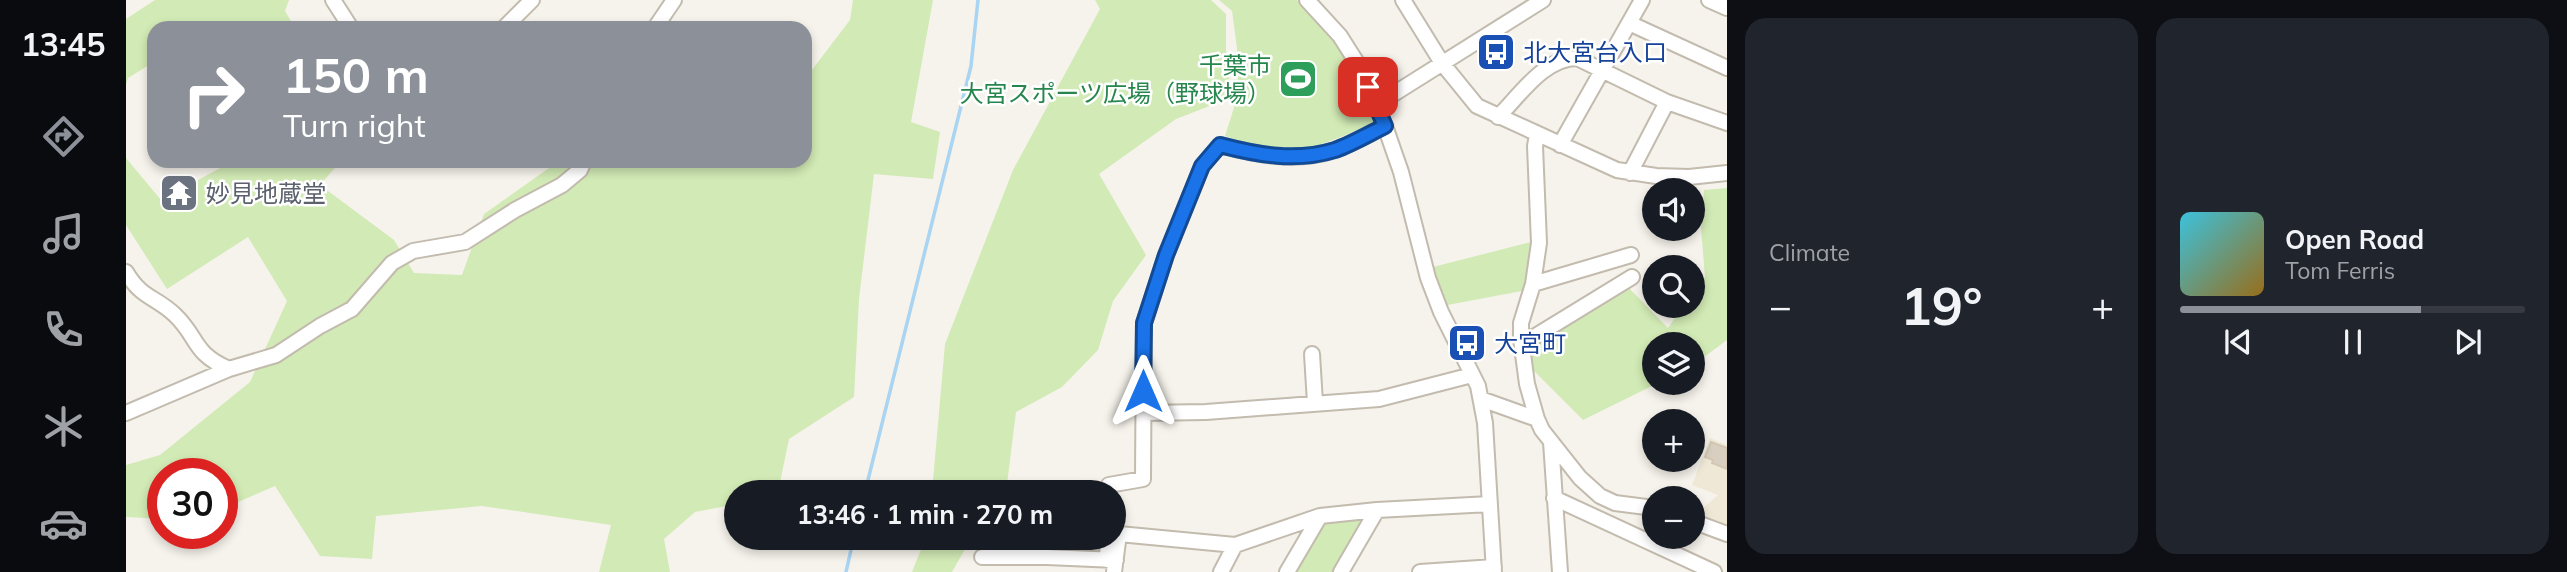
<!DOCTYPE html>
<html lang="en">
<head>
<meta charset="utf-8">
<style>
  body { margin:0; font-family:Mulish,"Noto Sans JP",sans-serif; background:#20242c; color:#f1f3f6; height:100vh; display:flex; flex-direction:column; font-size:26px; white-space:nowrap }
  * { box-sizing:border-box; margin:0 }
  p { font-size:23px; color:#9ea1a6 }
  .icon { flex:none; width:38px; height:38px; fill:none; stroke:currentColor; stroke-width:2; stroke-linecap:round; stroke-linejoin:round }
  .map { position:relative; flex:1; overflow:hidden }
  .side { display:flex; flex-direction:column; gap:18px; padding:18px; background:#0d0f14; width:840px }
  .side>* { flex:none }
  .top-card { position:absolute; left:21px; top:21px; width:665px; height:147px; border-radius:21px; box-shadow:0 4px 10px #0003; background:#8c9099; color:#fff; overflow:hidden }
  .buttons { position:absolute; left:1516px; top:178px; display:grid; gap:14px }
  .buttons a { display:grid; place-items:center; width:63px; height:63px; border-radius:50%; background:#171b24; box-shadow:0 4px 10px #0003; font-size:35px }
  .speed { position:absolute; left:21px; top:458px; display:flex; gap:14px; font-size:35px; font-weight:700; text-align:center }
  .speed>* { display:grid; place-content:center; width:91px; height:91px; border-radius:50%; background:#171b24; box-shadow:0 4px 10px #0003; line-height:1 }
  .speed .limit { border:10px solid #d22; background:#fff; color:#111 }
  .pin { position:absolute; display:grid; place-items:center; width:60px; height:60px; color:#fff; margin:-30px; border-radius:14px; box-shadow:0 4px 10px #0006 }
  .me { position:absolute; width:77px; margin:-38px; rotate:0deg; stroke-linejoin:round; filter:drop-shadow(0 0 5px #0008) }
  .turn { display:flex; align-items:center; gap:24px; height:147px; padding:0 21px; font-size:32px }
  .turn .icon { width:91px; height:91px; stroke-width:2.5 }
  .turn b { display:block; font-size:49px; line-height:60px }
  .big { font-size:52px; font-weight:700; line-height:1.1 }
  .side .tile { flex:1; display:flex; flex-direction:column; justify-content:center; gap:10px; min-width:0; padding:0 24px; border-radius:21px; background:#20242c }
  .song { display:flex; align-items:center; gap:21px }
  .cover { width:84px; height:84px; border-radius:10px; background:linear-gradient(135deg,hsl(190 70% 55%),hsl(40 70% 35%)) }
  .played { height:7px; border-radius:4px; background:linear-gradient(90deg,#8c9099 70%,#363941 70%) }
  .keys { display:flex; justify-content:space-around; direction:ltr }
  .heat { display:flex; justify-content:space-between; align-items:center; font-size:38px; direction:ltr }
  .side .tiles { flex:1; display:grid; gap:18px; grid-template-columns:repeat(2,1fr) }
  .trip { position:absolute; left:598px; top:480px; width:402px; height:70px; border-radius:35px; background:#171b24; box-shadow:0 4px 10px #0003; font-weight:700; line-height:70px; text-align:center }
  main { display:flex; flex:1; min-height:0 }
  .tabs { display:flex; flex-direction:column; width:126px; justify-content:space-around; align-items:center; background:#090b0e; color:#9ea1a6 }
  .tabs .icon { width:49px; height:49px }
  .tabs .on { color:#8c9099 }
  .tabs b { font-size:32px; color:#f1f3f6 }
  .map>svg:first-child { display:block }
</style>
</head>
<body>
<main>
<nav class="tabs">
<b>13:45</b>
<svg class="icon on" aria-label="directions" viewBox="0 0 24 24"><path d="M12 3l9 9-9 9-9-9zM9 14v-3h6M13 9l2 2-2 2"/></svg>
<svg class="icon" aria-label="music" viewBox="0 0 24 24"><path d="M9 18V5l10-2v13"/><circle cx="6" cy="18" r="3"/><circle cx="16" cy="16" r="3"/></svg>
<svg class="icon" aria-label="phone" viewBox="0 0 24 24"><path d="M5 4h4l2 5-3 2q2 4 5 5l2-3 5 2v4C11 20 4 13 5 4z"/></svg>
<svg class="icon" aria-label="climate" viewBox="0 0 24 24"><path d="M12 3v18M4 7l16 10M4 17L20 7"/></svg>
<svg class="icon" aria-label="car" viewBox="0 0 24 24"><path d="M5 17H2v-5l4-1 3-4h7l3 4 3 1v5h-3M9 17h6M6 11h13"/><circle cx="7" cy="17" r="2"/><circle cx="17" cy="17" r="2"/></svg>
</nav>
<div class="map">
<svg width="1601" height="572" viewBox="0 0 1601 572">
  <rect width="100%" height="100%" fill="#f6f3ec"/>
  <path fill="#efe8d6" d="M1584,438L1601,445V529L1567,517L1592,495L1566,485Z"/>
  <path fill="#d2eab5" d="M29,0H163L159,11L169,28H28V62L2,78L0,85V19Z
    M727,0H807L785,122L814,132L807,179L748,174L733,299L728,397L663,439L652,492H611V504L569,512L538,539L544,572H473L485,525L356,506L250,516L246,559L194,556L149,486L96,509V474H37V519L0,517V465L34,455L124,382L161,301L122,237L41,289L0,225V158L35,200L107,161H215L194,185L268,240L288,273L336,275L358,214L433,161H679V79L724,20Z
    M969,0H1085L1100,14V73L1112,94L1111,48L1106,11L1093,0H1171L1216,50L1225,64L1250,122C1225,133 1184,152 1157,151C1137,151 1117,142 1099,136L1112,95L1050,119L973,174L1020,255L987,301L972,350L936,387L890,412L880,492H806L819,344L887,170L974,9Z
    M1601,188V340L1566,366V345H1528V383H1532L1457,420L1407,370L1404,337L1499,284L1542,328L1557,306H1566V294L1579,277L1575,228L1578,190Z
    M1409,241L1402,290L1316,306L1303,268Z
    M1237,513L1238,520L1208,572H1166L1194,522Z
    M800,537H846L826,572H786Z"/>
  <g fill="none" stroke-linecap="round" stroke-linejoin="round">
    <path stroke="#a9d4f2" stroke-width="3.5" d="M739,492L845,66L852,0
      M720,572L728,537"/>
  </g>
  <path fill="#d8cfc1" stroke="#d3c7b4" stroke-width="2" d="M57,175L70,201L48,211L35,186L40,184L39,181Z
    M1585,442L1601,448V469L1586,463L1587,460L1579,457Z"/>
  <g fill="none" stroke-linecap="round" stroke-linejoin="round">
    <defs>
      <path id="minor" d="M207,0L225,28
        M1181,0L1214,36L1233,66L1259,126L1275,172L1302,278L1315,312L1352,386L1359,423L1368,572
        M1277,0L1316,63L1351,106L1491,170L1530,176L1563,177L1601,173
        M1583,0L1601,8
        M1503,23L1601,68
        M378,28L406,0
        M529,28L548,0
        M1250,105L1417,0
        M1372,117C1394,95 1418,58 1451,58L1541,102L1601,123
        M1411,135L1409,146L1413,243L1407,284L1395,323V339L1401,384L1411,419L1416,430L1454,478L1474,496L1489,503L1528,508
        M1434,145L1516,0
        M1504,173L1541,102
        M0,272C16,299 29,296 49,315C73,338 66,353 103,369
        M1407,284L1505,255
        M1395,339L1408,337L1506,277
        M1186,354L1189,403
        M1355,399L1411,419
        M0,413L103,369L150,355L194,326L226,309L266,263L287,251L339,242L389,210L436,185L454,170L458,161
        M1017,413L1080,412L1253,399L1346,375
        M1425,442L1434,572
        M983,492V485L1017,479L1018,323L1040,255L1076,166L1094,145C1132,155 1170,163 1209,150C1226,144 1243,134 1259,126
        M1428,498L1588,572
        M1566,521L1601,534
        M856,557H921L990,560
        M981,560L982,537
        M988,572L993,534L1109,545L1194,516L1251,510L1364,504
        M1095,572L1109,545
        M1161,572L1194,516
        M1215,572L1251,510
        M1294,572L1368,567"/>
    </defs>
    <use href="#minor" stroke="#c2bbae" stroke-width="18"/>
    <use href="#minor" stroke="#fff" stroke-width="14"/>
  </g>
  <g fill="none" stroke-linecap="round" stroke-linejoin="round">
    <defs>
      <path id="route" d="M1017,391L1018,323L1040,255L1076,166L1094,145C1132,155 1170,162 1209,150C1226,144 1243,134 1259,126L1242,87"/>
    </defs>
    <use href="#route" stroke="#114b97" stroke-width="18"/>
    <use href="#route" stroke="#1a73e8" stroke-width="12"/>
  </g>
  <defs>
    <symbol id="bus-square" viewBox="-11 -11 22 22"><rect x="-9" y="-9" width="18" height="18" rx="4" fill="#1a4fb4" stroke="#fff"/><path d="M-5-6H5V4H4V6H2V4H-2V6H-4V4H-5ZM-3.5-4V0h7V-4ZM-3.5 1.2v1.5H-2V1.2ZM2 1.2v1.5H3.5V1.2Z" fill="#fff"/></symbol>
    <symbol id="stadium-square" viewBox="-11 -11 22 22"><rect x="-9" y="-9" width="18" height="18" rx="4" fill="#2e9e5b" stroke="#fff"/><path d="M0-5a6.5 5 0 1 0 0 10a6.5 5 0 1 0 0-10ZM-3.5-1.8h7v3.6h-7Z" fill="#fff"/></symbol>
    <symbol id="temple-square" viewBox="-11 -11 22 22"><rect x="-9" y="-9" width="18" height="18" rx="4" fill="#6b7280" stroke="#fff"/><path d="M0-6L5-2H3V0L6.5 2.5H4V6H1.5V3h-3V6H-4V2.5H-6.5L-3 0V-2H-5Z" fill="#fff"/></symbol>
  </defs>
  <g fill-rule="evenodd">
    <use href="#bus-square" x="1348" y="30" width="44" height="44"/>
    <use href="#stadium-square" x="1150" y="57" width="44" height="44"/>
    <use href="#temple-square" x="31" y="171" width="44" height="44"/>
    <use href="#bus-square" x="1319" y="321" width="44" height="44"/>
  </g>
  <g text-anchor="middle" dominant-baseline="central" stroke-width="5" stroke-linejoin="round" paint-order="stroke">
    <g font-size="24" fill="#164399" stroke="#fff" text-anchor="start">
      <text x="1397" y="52">北大宮台入口</text>
      <text x="1368" y="343">大宮町</text>
    </g>
    <g font-size="24" fill="#27864d" stroke="#fff" text-anchor="end">
      <text x="1145" y="65">千葉市<tspan x="1145" dy="28">大宮スポーツ広場（野球場）</tspan></text>
    </g>
    <g font-size="24" fill="#5b616d" stroke="#fff" text-anchor="start">
      <text x="80" y="193">妙見地蔵堂</text>
    </g>
  </g>
</svg>
<div class="buttons">
<a><svg class="icon" aria-label="sound" viewBox="0 0 24 24"><path d="M4 9h4l5-4v14l-5-4H4zM17 9q2 3 0 6"/></svg></a>
<a><svg class="icon" aria-label="search" viewBox="0 0 24 24"><circle cx="10" cy="10" r="6"/><path d="M15 15l6 6"/></svg></a>
<a><svg class="icon" aria-label="layers" viewBox="0 0 24 24"><path d="M12 4l9 5-9 5-9-5zM3 14l9 5 9-5"/></svg></a>
<a>+</a>
<a>−</a>
</div>
<div class="speed"><div class="limit">30</div></div>
<div class="pin" style="left:1242px;top:87px;background:#d93025"><svg class="icon" aria-label="arrive" viewBox="0 0 24 24"><path d="M6 21V4h12l-3 4 3 4H6"/></svg></div>
<svg class="me" style="left:1017px;top:391px" viewBox="-20 -20 40 40"><path d="M0-17L14 15 0 8-14 15z" fill="#1a73e8" stroke="#fff" stroke-width="4"/></svg>
<div class="trip">13:46 · 1 min · 270 m</div>
<div class="top-card">
<div class="turn"><svg class="icon" aria-label="right" viewBox="0 0 24 24"><path d="M7 20v-9h11M14 6l5 5-5 5"/></svg><div><b>150 m</b>Turn right</div></div>
</div>
</div>
<section class="side">
<div class="tiles">
<div class="tile"><p>Climate</p>
<div class="heat"><a>−</a><b class="big">19°</b><a>+</a></div>
</div>
<div class="tile">
<div class="song"><i class="cover"></i><div><b>Open Road</b><p>Tom Ferris</p></div></div>
<div class="played"></div>
<div class="keys"><svg class="icon" aria-label="previous" viewBox="0 0 24 24"><path d="M18 5L8 12l10 7zM5 5v14"/></svg><svg class="icon" aria-label="pause" viewBox="0 0 24 24"><path d="M8 5v14M16 5v14"/></svg><svg class="icon" aria-label="next" viewBox="0 0 24 24"><path d="M6 5l10 7-10 7zM19 5v14"/></svg></div>
</div>
</div>
</section>
</main>
</body>
</html>
